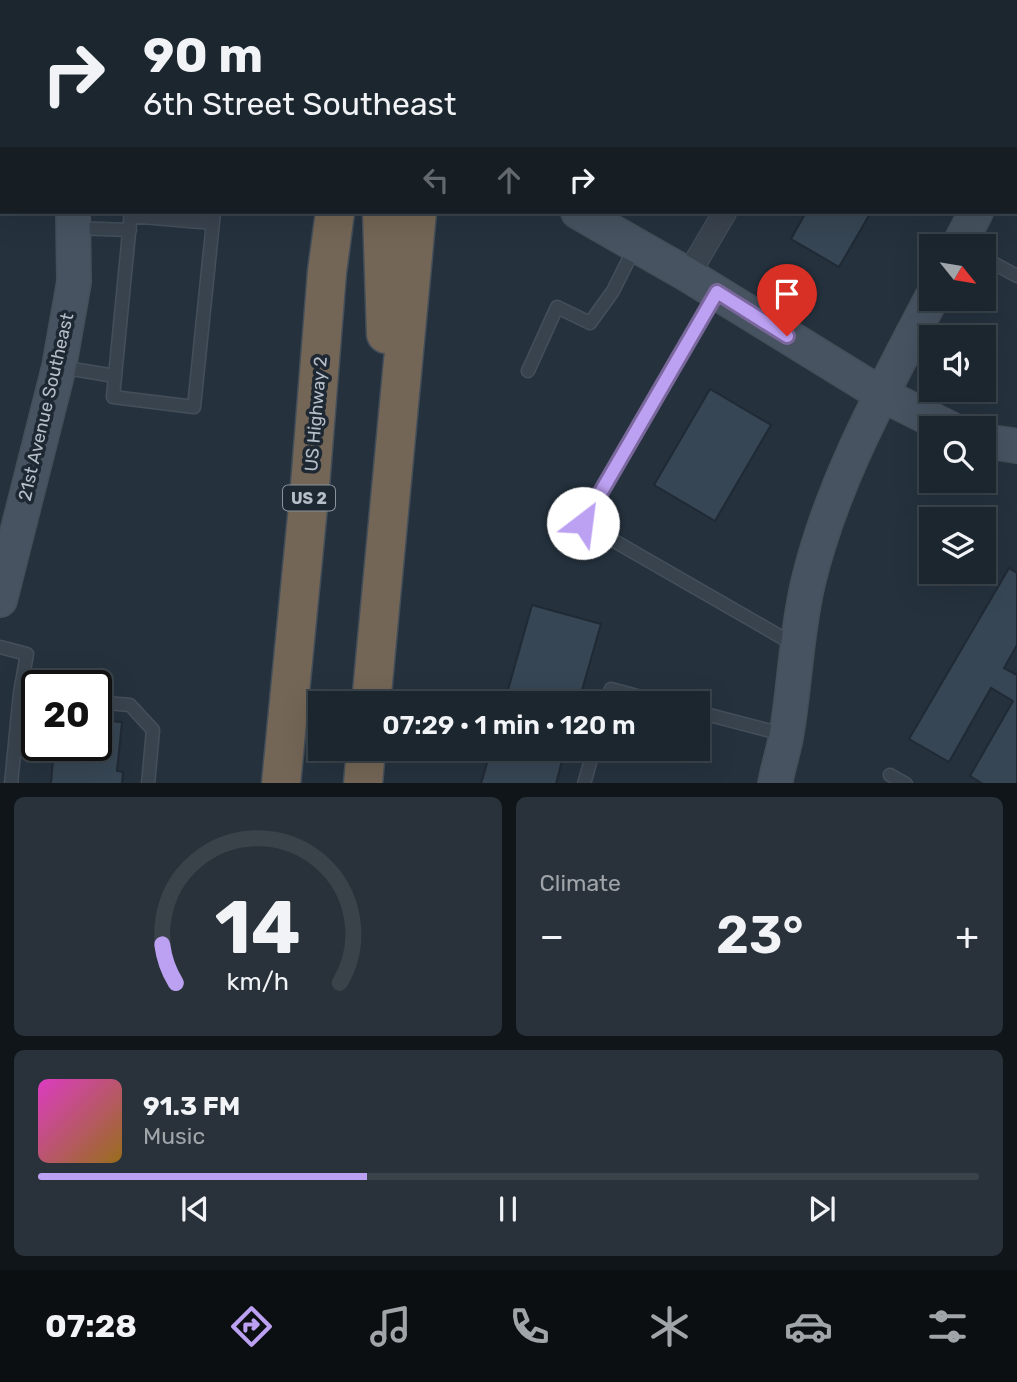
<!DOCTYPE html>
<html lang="en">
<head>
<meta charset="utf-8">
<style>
  body { margin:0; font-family:Rubik,sans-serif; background:#29323a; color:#f1f3f6; height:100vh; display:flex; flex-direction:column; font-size:26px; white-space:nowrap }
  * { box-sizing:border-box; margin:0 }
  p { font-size:23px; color:#a0a5aa }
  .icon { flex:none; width:38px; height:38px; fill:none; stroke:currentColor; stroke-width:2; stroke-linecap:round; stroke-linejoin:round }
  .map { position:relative; height:783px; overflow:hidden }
  .drawer { display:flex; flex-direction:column; gap:14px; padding:14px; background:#0f1519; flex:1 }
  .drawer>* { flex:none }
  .guide { position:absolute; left:0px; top:0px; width:1018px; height:214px; box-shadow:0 7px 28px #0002,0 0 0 2px #3a434a; background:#1c262e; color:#f1f3f6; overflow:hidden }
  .needle { width:46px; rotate:120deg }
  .controls { position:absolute; left:919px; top:234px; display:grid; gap:14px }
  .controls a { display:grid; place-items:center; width:77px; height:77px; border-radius:0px; background:#1c262e; box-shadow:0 7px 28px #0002,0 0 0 2px #3a434a; font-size:35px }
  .speed { position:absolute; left:21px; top:670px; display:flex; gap:14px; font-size:35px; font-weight:700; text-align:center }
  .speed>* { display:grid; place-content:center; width:91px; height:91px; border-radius:50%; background:#1c262e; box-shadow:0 7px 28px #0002,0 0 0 2px #3a434a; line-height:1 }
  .speed .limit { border:4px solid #111; border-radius:10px; background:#fff; color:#111 }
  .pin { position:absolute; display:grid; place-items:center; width:60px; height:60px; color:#fff; margin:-72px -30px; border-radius:50% 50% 50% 0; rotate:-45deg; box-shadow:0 0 7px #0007 }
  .pin .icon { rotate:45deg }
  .me { position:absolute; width:77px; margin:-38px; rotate:30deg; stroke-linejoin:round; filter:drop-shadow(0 0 5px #0008) }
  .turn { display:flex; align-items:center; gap:24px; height:147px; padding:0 28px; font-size:32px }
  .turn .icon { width:91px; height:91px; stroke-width:2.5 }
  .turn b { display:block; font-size:49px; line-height:60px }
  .lanes { display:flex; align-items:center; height:66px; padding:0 28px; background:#0003; justify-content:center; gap:35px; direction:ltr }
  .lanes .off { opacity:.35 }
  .big { font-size:52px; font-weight:600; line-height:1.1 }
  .drawer .card { flex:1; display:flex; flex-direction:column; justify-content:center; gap:10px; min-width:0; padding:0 24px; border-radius:10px; background:#29323a }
  .drawer .dial { align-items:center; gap:0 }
  .dial svg { height:182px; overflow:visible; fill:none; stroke:#3a434a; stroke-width:7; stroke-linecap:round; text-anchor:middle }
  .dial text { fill:#f1f3f6; stroke:none }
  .song { display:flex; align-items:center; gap:21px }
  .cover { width:84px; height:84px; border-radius:10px; background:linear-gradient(135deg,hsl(310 70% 55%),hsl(40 70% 35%)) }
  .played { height:7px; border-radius:4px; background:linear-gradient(90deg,#bca0f2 35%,#3a434a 35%) }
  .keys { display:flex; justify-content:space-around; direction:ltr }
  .heat { display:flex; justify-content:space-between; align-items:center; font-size:38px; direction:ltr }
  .drawer .tiles { flex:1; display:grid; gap:14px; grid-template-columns:1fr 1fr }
  .card:last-child { grid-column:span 2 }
  .trip { position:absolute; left:308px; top:691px; width:402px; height:70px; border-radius:0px; background:#1c262e; box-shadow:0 7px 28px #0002,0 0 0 2px #3a434a; font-weight:600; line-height:70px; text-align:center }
  .tabs { display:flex; height:112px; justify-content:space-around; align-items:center; background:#0b0f12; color:#a0a5aa }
  .tabs .icon { width:49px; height:49px }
  .tabs .on { color:#bca0f2 }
  .tabs b { font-size:32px; color:#f1f3f6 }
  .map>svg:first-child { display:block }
</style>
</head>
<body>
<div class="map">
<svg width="1017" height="784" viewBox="0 0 1017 784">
  <rect width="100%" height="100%" fill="#25323e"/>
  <path fill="#374654" stroke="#202a35" stroke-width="2" d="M0,0L15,2H2L0,47Z
    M696,0H807L805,2Z
    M939,0H989L988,2Z
    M806,212H871L839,267L791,239Z
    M710,389L771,425L715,521L654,485Z
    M1009,568L1017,573V645L1004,668L1017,675V784H983L970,776L1013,701L991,688L949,762L909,739Z
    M532,605L601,624L578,704H504Z
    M96,720L122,722L117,771L123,772L122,784H51L54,746H96Z
    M491,749H565L556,784H481Z"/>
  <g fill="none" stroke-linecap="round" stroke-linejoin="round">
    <defs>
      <path id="lane" d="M131,212L113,397L194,407L214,212
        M130,216L213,223
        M73,228L130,230
        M984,258L1017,276
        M717,293L583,523L795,645
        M60,367L115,376
        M528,371L557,307L590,323L613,291L636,245
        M0,647L27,654L20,693
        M96,702L130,705L153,730L148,784
        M607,704L611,689L667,704
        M698,712L786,735
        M890,775L906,784
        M11,784L20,693L37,695
        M584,784L594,749"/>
      <path id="street" d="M848,2L849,0
        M688,275L725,212"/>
      <path id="secondary" d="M257,0L261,2
        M105,2V0
        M1017,133V132
        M578,212L688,275L881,394L951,429
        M958,247L976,212
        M984,441L1017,446
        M0,600L59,367L74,282L73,212
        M775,784C778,768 783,752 786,737C795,686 796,634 808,583C832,482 884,390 931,299"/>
      <path id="highway" d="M361,2V0
        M436,2V0
        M382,212L386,334
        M371,704L417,212
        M281,784L310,486L327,272L335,212
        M363,784L366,749"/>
    </defs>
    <use href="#lane" stroke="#454f5a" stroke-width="15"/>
    <use href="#street" stroke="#454f5a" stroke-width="25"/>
    <use href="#secondary" stroke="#454f5a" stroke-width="36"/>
    <use href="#highway" stroke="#444e59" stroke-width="41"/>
    <use href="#lane" stroke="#39434e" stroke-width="12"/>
    <use href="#street" stroke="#39434e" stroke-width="23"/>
    <use href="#secondary" stroke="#475361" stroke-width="33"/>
    <use href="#highway" stroke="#746656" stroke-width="38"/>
  </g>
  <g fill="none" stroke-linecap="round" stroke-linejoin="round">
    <defs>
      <path id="route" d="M583,523L717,292L787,336"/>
    </defs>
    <use href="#route" stroke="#7a689d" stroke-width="18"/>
    <use href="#route" stroke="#bca0f2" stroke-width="12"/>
  </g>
  <g text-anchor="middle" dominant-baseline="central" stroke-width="7" stroke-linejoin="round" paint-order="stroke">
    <rect fill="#1e2833" stroke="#88919c" stroke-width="2" x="283" y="485.5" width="52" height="25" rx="5"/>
    <g font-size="16" font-weight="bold" fill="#b5bec9">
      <text x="309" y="498">US 2</text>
    </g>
    <g font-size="18" fill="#b5bec9" stroke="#1e2833">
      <text transform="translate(46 407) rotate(-77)">21st Avenue Southeast</text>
      <text transform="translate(316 414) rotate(-85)">US Highway 2</text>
    </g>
  </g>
</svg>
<div class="controls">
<a><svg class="needle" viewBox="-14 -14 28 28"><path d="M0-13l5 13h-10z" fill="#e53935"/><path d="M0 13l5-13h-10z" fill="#a0a5aa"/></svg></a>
<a><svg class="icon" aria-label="sound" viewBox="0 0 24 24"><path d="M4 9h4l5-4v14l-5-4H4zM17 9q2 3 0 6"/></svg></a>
<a><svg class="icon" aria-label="search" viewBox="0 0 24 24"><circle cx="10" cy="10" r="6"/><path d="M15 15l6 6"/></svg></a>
<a><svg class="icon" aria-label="layers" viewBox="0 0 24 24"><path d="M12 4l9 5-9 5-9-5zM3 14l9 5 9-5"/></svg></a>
</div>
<div class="speed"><div class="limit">20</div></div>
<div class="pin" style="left:787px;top:336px;background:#d93025"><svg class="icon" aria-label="arrive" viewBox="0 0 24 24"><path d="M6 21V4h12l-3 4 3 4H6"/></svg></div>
<svg class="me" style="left:583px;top:523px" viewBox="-20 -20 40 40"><circle r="19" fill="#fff"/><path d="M0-13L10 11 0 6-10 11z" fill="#bca0f2"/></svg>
<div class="trip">07:29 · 1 min · 120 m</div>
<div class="guide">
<div class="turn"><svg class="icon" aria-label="right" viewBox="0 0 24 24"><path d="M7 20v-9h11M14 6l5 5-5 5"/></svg><div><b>90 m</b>6th Street Southeast</div></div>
<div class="lanes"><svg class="icon off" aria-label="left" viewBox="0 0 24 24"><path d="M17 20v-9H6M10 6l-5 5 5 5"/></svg><svg class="icon off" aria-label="ahead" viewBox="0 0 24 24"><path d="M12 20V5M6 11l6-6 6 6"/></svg><svg class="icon" aria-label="right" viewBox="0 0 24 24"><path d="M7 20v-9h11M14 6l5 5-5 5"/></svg></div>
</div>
</div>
<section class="drawer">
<div class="tiles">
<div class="card dial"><svg viewBox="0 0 100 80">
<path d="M14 69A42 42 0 1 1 86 69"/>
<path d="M14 69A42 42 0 0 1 8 52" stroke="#bca0f2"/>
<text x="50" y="56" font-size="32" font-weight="700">14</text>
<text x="50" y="72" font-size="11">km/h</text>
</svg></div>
<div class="card"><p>Climate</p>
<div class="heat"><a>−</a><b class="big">23°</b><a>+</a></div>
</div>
<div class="card">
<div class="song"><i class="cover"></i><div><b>91.3 FM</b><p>Music</p></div></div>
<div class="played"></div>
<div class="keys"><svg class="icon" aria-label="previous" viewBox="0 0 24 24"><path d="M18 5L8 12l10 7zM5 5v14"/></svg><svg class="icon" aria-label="pause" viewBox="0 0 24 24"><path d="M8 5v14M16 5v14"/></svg><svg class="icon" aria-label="next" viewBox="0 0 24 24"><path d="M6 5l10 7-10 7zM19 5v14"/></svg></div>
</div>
</div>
</section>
<nav class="tabs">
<b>07:28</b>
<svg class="icon on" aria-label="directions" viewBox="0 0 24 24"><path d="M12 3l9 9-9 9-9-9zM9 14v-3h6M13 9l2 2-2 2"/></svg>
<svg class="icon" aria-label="music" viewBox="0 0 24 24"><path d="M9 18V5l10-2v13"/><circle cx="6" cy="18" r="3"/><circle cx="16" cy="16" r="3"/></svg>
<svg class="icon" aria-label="phone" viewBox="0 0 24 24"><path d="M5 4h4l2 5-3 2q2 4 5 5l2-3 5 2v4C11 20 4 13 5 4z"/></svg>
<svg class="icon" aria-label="climate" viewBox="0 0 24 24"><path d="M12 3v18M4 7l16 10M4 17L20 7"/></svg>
<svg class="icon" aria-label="car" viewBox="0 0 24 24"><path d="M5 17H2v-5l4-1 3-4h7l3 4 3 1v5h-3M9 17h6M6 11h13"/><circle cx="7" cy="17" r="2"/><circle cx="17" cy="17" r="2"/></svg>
<svg class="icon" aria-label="filters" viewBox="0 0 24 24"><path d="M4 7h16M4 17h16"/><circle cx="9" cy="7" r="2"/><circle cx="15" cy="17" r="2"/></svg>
</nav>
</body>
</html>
